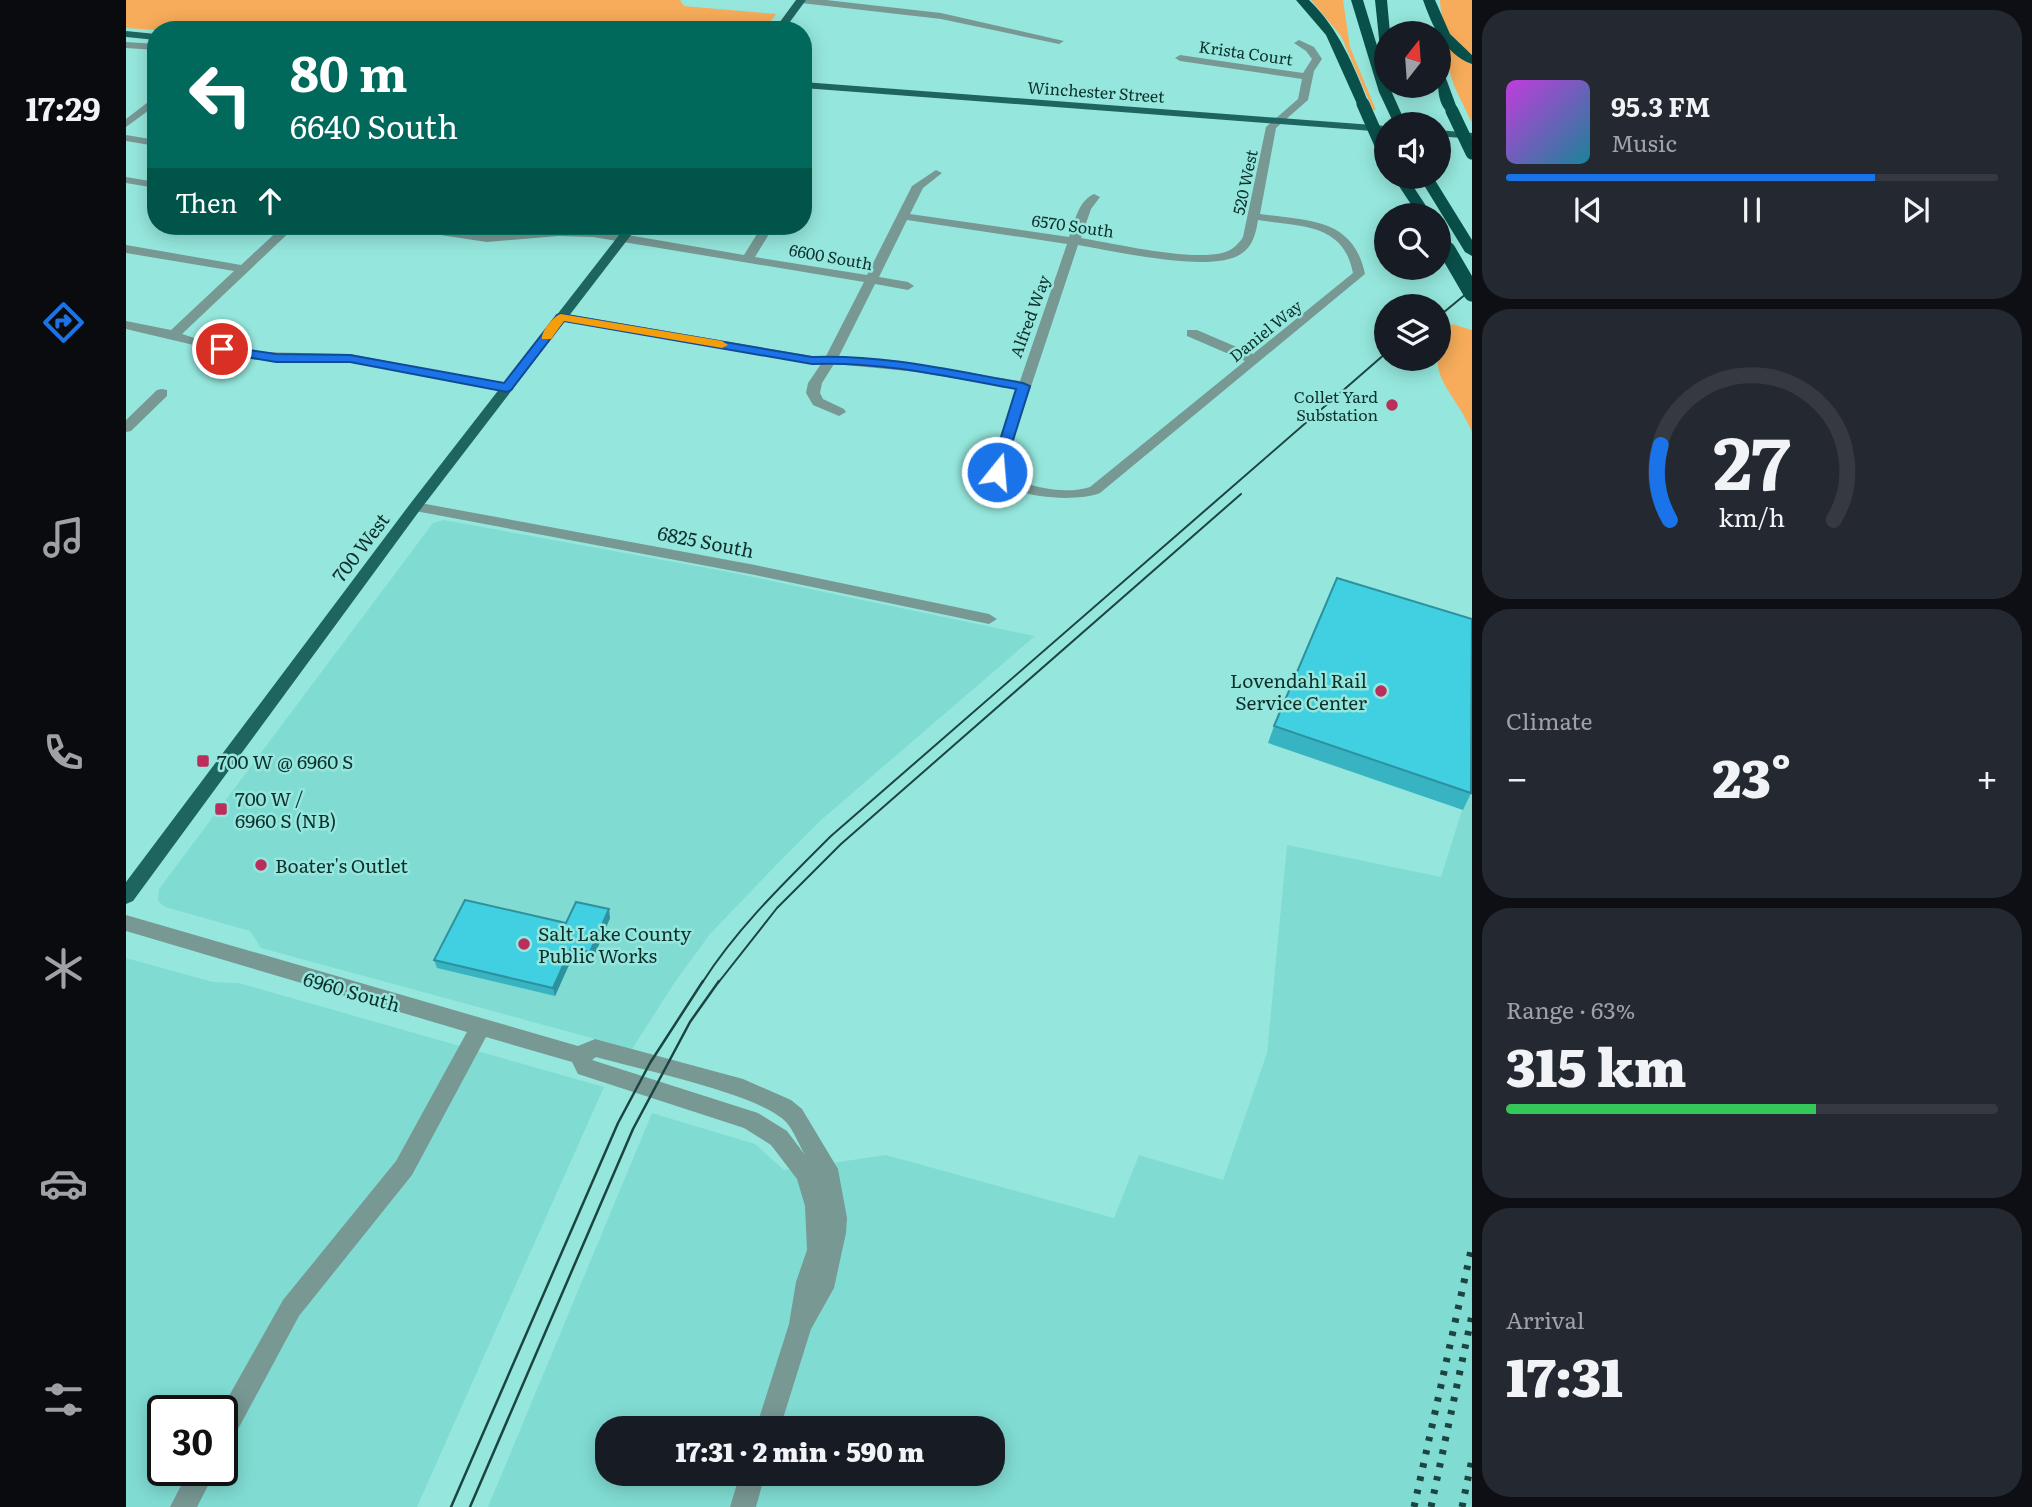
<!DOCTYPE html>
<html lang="en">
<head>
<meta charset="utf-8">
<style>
  body { margin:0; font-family:Literata,serif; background:#242831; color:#f1f3f6; height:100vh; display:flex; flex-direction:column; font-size:26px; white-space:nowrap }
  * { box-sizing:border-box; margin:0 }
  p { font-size:23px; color:#9ea1a6 }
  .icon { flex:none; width:38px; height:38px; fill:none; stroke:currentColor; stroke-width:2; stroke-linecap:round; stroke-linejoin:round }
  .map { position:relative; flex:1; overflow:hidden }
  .side { display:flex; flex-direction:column; gap:10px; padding:10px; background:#0d0f14; width:560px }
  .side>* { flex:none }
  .hud { position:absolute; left:21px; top:21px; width:665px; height:214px; border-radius:28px; box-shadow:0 4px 18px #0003; background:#00695c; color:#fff; overflow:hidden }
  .needle { width:46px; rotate:17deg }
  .fabs { position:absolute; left:1248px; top:21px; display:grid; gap:14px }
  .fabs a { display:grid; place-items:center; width:77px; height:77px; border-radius:50%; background:#171b24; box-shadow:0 4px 18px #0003; font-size:35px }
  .speed { position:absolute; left:21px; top:1395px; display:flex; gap:14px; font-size:35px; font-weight:700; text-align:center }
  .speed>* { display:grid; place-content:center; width:91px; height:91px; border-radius:50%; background:#171b24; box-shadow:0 4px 18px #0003; line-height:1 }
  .speed .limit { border:4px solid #111; border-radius:10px; background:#fff; color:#111 }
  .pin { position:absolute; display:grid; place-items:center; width:60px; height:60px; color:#fff; margin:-30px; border:4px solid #fff; border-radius:50%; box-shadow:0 2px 7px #0007 }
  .me { position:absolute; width:77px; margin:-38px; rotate:17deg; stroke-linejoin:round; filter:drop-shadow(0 0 5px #0008) }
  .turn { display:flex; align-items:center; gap:24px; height:147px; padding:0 28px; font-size:32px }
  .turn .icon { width:91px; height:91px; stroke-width:2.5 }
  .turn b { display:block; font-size:49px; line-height:60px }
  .then { display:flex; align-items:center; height:66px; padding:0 28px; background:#0003; gap:14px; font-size:26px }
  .big { font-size:52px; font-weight:800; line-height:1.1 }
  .side .widget { flex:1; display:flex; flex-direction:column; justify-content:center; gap:10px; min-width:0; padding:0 24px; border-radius:28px; background:#242831 }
  .side .dial { align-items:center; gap:0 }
  .dial svg { height:182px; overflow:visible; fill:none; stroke:#363941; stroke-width:7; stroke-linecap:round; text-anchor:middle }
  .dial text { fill:#f1f3f6; stroke:none }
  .song { display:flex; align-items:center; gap:21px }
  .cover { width:84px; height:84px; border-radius:10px; background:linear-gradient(135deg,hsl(290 70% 55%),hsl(190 70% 35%)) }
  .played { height:7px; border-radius:4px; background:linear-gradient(90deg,#1a73e8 75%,#363941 75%) }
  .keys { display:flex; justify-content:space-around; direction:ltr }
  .heat { display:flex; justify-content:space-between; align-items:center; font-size:38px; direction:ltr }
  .charge { height:10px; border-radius:5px; background:linear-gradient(90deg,#34c759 63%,#363941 0) }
  .trip { position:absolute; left:469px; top:1416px; width:410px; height:70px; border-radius:28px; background:#171b24; box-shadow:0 4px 18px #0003; font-weight:800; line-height:70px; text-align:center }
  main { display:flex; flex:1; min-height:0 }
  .menu { display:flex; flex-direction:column; width:126px; justify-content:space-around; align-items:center; background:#090b0e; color:#9ea1a6 }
  .menu .icon { width:49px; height:49px }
  .menu .selected { color:#1a73e8 }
  .menu b { font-size:32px; color:#f1f3f6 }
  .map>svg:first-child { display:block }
</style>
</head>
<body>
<main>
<nav class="menu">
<b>17:29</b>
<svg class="icon selected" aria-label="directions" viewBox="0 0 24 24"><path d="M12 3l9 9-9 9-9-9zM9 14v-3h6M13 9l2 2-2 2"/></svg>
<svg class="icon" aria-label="music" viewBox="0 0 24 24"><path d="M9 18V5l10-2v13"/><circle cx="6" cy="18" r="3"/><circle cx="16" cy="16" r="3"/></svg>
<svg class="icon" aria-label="phone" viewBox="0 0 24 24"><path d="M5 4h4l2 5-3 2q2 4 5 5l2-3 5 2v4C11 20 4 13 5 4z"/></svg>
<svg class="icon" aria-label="climate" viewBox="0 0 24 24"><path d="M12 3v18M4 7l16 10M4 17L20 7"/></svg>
<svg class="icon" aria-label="car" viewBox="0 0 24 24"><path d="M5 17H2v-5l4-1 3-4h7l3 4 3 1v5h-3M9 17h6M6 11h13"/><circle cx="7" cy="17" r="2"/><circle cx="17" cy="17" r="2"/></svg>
<svg class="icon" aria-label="filters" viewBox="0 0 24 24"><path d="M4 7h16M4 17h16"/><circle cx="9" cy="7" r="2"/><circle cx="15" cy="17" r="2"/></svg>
</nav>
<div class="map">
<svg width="1346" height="1507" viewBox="0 0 1346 1507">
  <rect width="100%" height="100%" fill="#95e7dd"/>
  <path fill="#80dcd3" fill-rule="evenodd" d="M318,520L603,572L909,636L694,821L654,861L584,934L549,982L506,1049L135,948L124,931L39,907L32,901L33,889L307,523Z
    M1346,778V1507H362L526,1113L629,1144L658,1170L760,1155L988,1218L1013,1155L1097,1180L1141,1053L1161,845L1315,877ZM481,1428H866V1474H481Z
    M0,958L87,982L113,983L478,1087L291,1507H0ZM37,1410H96V1470H37Z"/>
  <path fill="#f6ac5a" d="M0,0H554L558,6L650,14L638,30H30L0,28Z
    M1185,0H1217L1224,47L1250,110H1247L1215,36Z
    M1314,0H1346V54C1323,41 1315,26 1314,0Z
    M1314,42L1346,63V123L1329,88Z
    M1326,324L1346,330V432C1326,385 1292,373 1326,324Z"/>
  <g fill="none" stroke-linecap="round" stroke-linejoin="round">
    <path fill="#789894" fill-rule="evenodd" d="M670,0H700L815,13L938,41L933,44L815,19L675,3Z
      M1173,40L1188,47L1196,59L1188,71L1182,100L1150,128L1134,214C1181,221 1227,217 1239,274L974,493C947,503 884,498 865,475L864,468L891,389L792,372L708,364L696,383L694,393L697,399L718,409L720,412L713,416L687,405L680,393L682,383L695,364L435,321L429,317L435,313L686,356H700L738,282L467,237L432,236L361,242L281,230L275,226H303L361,234L432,228L467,229L618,255L636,226H648L629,257L741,275L786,186L810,170L816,173L797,188L784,214L943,237C949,221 952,201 968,194L974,197L965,209L955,238C992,244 1062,261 1096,253C1105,251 1112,245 1117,237L1140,127L1172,99L1176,79L1054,61L1049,58L1054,55L1177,73L1186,59L1180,51L1168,43ZM781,220L941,244L894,381L792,364L713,356L749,284L782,290L788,286L782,282L753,277ZM1132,220C1174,227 1217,222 1227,273L1127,354L1071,330H1061V336L1119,361L964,487C940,495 900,488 879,473L878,468L952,245C989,251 1085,274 1115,254C1127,246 1130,233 1132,220Z
      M0,42L30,44V50L0,48Z
      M30,96V105L0,127V119Z
      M0,135L30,140V146L0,141Z
      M0,177L30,182V188L0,183Z
      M157,226H170L56,334L87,344L131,352L224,354L381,384L388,388L386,391L224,362L131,360L0,329V321L45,330L108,271L0,253V245L115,265Z
      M36,389L41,390V396L5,431L0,432V420L31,390Z
      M289,502L629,565L863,614L871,619L863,624L629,575L284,510L282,507Z
      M0,915L452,1046L469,1039L617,1079L665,1100L676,1109L712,1169L721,1218L720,1233L708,1288L685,1329L654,1428H630L663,1324L670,1282L681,1250L679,1206L671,1179L645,1145L618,1128L452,1074L446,1062L360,1037L286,1175L173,1316L105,1442L96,1445L95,1410L157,1300L270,1161L341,1032L0,931ZM470,1057C512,1069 634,1094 660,1122C668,1131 673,1145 679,1155L661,1131L632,1113L466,1060Z
      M63,1470H90L71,1507H44Z
      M614,1474H639L630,1507H604Z"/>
    <path fill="#1f655f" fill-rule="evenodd" d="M670,0H680L658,30H648Z
      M0,31L30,34V40L0,37Z
      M677,82L1260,126V132L677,88Z
      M1312,130L1346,133V139L1312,136Z
      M500,226H512L294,510L7,901L0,904V882L284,504Z"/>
    <path fill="#09504a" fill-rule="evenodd" d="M1170,0H1183C1213,29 1228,66 1243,104L1242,107L1237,108L1231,104L1200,35Z
      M1225,0H1237L1260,75V86H1263L1280,124H1268L1253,92Z
      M1249,0H1261L1264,33H1260V52L1254,48Z
      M1297,0H1309L1324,34L1346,55V64C1318,54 1306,25 1297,0Z
      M1312,69L1318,73L1332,111L1331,114L1326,115C1310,108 1312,83 1312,69Z
      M1267,177H1281L1306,215H1292Z
      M1293,177H1307L1346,240V256L1339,252Z
      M1312,233L1317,234L1328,250L1326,253H1316L1312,248Z"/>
    <path stroke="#1c4541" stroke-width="2" d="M1312,317L1346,289
      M576,983C611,928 659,882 705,836L1260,353
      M592,983L651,908L715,844L1115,494"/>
    <path stroke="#1c4541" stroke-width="2.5" d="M325,1507L492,1123L524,1063L577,981
      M344,1507L507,1129L564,1022L593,981"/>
    <path stroke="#1c4541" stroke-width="7" stroke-dasharray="4.5 9" stroke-linecap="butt" d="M1288,1507L1346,1246
      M1305,1507L1346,1315
      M1336,1507L1346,1459"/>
    <path stroke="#09504a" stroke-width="13" d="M1237,104L1259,154
      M1326,111L1346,153"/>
    <path stroke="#09504a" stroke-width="17" d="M1321,250L1346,293"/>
  </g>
  <path fill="#37b3c2" d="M1148,726L1345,793L1337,810L1142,743Z
    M484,918L466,961L447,956L429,996L311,968L308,960L440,923Z"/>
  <path fill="#2d929e" d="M483,909L484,918L466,961L464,952Z
    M445,948L447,956L429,996L427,988Z"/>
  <path fill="#40d0e2" stroke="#2d929e" stroke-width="2" d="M1211,578L1346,619L1345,793L1148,726Z
    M339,900L440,923L450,902L483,909L464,952L445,948L427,988L308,960Z"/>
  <path fill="#1a73e8" stroke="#114b97" stroke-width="2" d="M435,314L686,357C757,354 828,371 897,383L904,386L877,472L871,476L864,472L890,389C823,377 755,361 686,364L438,321L385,390L381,392L224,362H150L96,353L90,349L96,346L150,354L224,355L378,383L431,315Z"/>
  <path fill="#f59e0b" d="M435,314L596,341L602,345L596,348L438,321L425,339H416C415,332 427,316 435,314Z"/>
  <g fill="#bb2d5b" stroke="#95e7dd" stroke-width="2.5">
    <circle cx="1266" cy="405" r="7"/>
    <circle cx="1255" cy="691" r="7"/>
    <rect x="70" y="754" width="14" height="14" rx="3.5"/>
    <rect x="88" y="802" width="14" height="14" rx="3.5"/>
    <circle cx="135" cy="865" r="7"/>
    <circle cx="398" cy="944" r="7"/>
  </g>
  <g text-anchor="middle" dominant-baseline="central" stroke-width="5" stroke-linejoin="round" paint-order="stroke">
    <g font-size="16" fill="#0d302d" stroke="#95e7dd">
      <text transform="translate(1120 52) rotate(8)">Krista Court</text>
      <text transform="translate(970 91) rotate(4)">Winchester Street</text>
      <text transform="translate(1118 182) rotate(-78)">520 West</text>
      <text transform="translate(947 225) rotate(8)">6570 South</text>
      <text transform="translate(705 256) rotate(10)">6600 South</text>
      <text transform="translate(903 316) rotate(-70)">Alfred Way</text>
      <text transform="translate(1139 330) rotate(-39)">Daniel Way</text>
    </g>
    <g font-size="16" fill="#0d302d" stroke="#95e7dd" text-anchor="end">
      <text x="1252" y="396">Collet Yard<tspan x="1252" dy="18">Substation</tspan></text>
    </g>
    <g font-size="19" fill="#0d302d" stroke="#95e7dd">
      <text transform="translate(580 541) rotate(11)">6825 South</text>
      <text transform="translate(234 547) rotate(-53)">700 West</text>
      <text transform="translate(226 991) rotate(16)">6960 South</text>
    </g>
    <g font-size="19" fill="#0d302d" stroke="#95e7dd" text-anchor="start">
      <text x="1241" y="680" text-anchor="end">Lovendahl Rail<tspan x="1241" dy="22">Service Center</tspan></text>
      <text x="91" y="761">700 W @ 6960 S</text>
      <text x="109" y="798">700 W /<tspan x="109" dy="22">6960 S (NB)</tspan></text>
      <text x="149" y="865">Boater's Outlet</text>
      <text x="412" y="933">Salt Lake County<tspan x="412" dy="22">Public Works</tspan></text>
    </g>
  </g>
</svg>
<div class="fabs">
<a><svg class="needle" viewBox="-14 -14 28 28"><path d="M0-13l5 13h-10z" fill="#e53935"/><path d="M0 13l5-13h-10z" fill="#9ea1a6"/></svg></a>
<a><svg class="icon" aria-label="sound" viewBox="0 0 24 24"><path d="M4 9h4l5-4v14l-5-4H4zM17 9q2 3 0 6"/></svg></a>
<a><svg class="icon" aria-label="search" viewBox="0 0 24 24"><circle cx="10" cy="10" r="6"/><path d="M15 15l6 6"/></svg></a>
<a><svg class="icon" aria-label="layers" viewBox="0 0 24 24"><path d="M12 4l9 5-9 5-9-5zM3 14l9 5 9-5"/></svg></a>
</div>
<div class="speed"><div class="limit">30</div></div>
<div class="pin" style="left:96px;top:349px;background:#d93025"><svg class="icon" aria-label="arrive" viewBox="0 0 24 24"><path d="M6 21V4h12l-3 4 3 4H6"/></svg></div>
<svg class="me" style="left:871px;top:472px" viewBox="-20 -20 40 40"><circle r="17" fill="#1a73e8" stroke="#fff" stroke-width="3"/><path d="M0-11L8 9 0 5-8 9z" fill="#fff"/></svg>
<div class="trip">17:31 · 2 min · 590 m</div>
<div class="hud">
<div class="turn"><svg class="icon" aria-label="left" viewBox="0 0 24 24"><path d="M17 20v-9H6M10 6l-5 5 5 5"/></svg><div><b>80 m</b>6640 South</div></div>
<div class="then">Then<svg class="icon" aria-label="ahead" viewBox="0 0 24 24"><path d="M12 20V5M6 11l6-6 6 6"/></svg></div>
</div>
</div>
<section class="side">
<div class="widget">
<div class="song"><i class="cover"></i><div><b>95.3 FM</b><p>Music</p></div></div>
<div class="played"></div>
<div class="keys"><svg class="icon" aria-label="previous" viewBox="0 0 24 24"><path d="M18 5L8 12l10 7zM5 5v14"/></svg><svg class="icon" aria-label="pause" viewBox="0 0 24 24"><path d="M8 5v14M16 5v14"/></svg><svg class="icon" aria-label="next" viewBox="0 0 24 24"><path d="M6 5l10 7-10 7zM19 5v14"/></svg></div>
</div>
<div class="widget dial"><svg viewBox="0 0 100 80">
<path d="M14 69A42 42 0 1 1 86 69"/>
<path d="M14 69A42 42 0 0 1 10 36" stroke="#1a73e8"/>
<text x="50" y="56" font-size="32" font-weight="700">27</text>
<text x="50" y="72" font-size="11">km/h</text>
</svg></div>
<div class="widget"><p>Climate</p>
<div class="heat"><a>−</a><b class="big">23°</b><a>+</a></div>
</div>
<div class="widget"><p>Range · 63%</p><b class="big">315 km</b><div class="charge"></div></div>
<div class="widget"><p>Arrival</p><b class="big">17:31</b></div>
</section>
</main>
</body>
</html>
